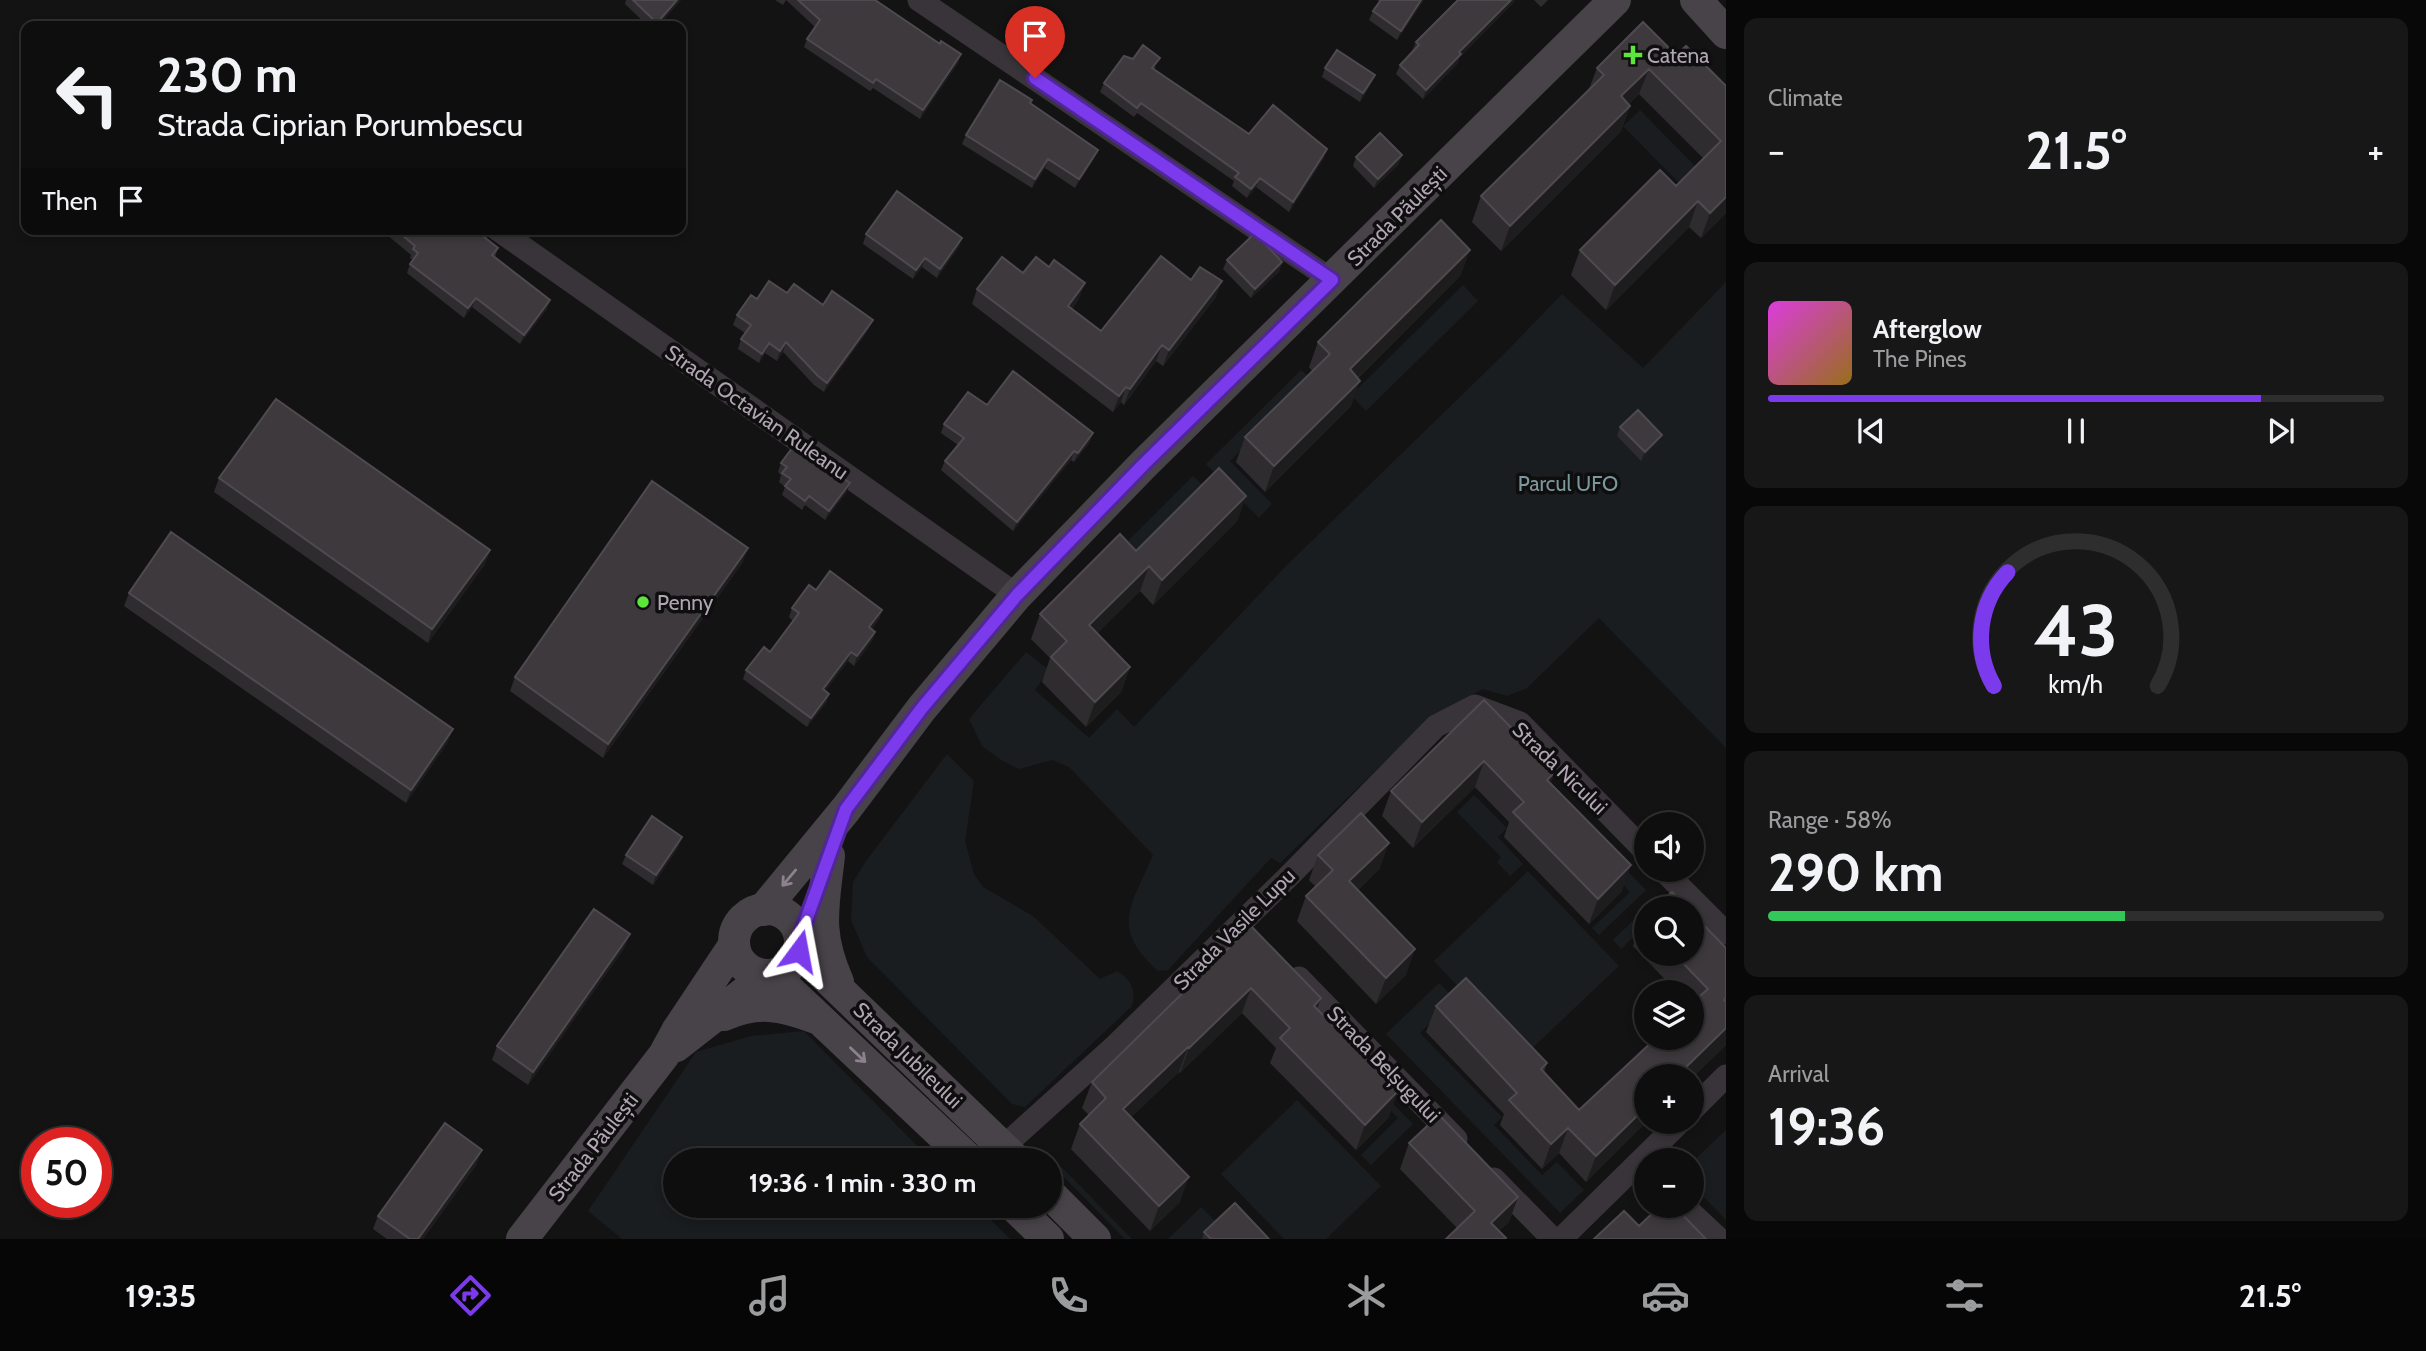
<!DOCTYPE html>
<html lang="en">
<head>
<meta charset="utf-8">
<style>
  body { margin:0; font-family:Cabin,sans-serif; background:#181718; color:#f1f3f6; height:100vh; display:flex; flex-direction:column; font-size:26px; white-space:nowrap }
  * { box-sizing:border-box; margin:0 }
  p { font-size:23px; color:#9b9c9e }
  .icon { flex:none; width:38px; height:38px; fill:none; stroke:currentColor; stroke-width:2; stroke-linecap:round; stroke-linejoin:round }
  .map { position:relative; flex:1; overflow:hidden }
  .panel { display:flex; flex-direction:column; gap:18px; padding:18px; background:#080808; width:700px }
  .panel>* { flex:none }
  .banner { position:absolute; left:21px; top:21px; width:665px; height:214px; border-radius:14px; box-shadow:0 4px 10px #0003,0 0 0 2px #2f2e2f; background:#0f0e0f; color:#f1f3f6; overflow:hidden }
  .fabs { position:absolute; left:1634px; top:812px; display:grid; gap:14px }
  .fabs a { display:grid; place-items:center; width:70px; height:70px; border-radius:50%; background:#0f0e0f; box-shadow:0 4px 10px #0003,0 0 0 2px #2f2e2f; font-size:35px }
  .speed { position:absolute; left:21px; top:1127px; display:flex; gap:14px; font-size:35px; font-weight:700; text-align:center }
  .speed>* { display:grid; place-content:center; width:91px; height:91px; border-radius:50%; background:#0f0e0f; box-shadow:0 4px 10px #0003,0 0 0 2px #2f2e2f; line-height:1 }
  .speed .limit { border:10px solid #d22; background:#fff; color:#111 }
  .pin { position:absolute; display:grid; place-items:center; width:60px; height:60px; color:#fff; margin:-72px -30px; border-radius:50% 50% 50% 0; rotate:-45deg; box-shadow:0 0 7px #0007 }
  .pin .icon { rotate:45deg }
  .me { position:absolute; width:77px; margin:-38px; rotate:13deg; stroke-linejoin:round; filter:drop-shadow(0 0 5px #0008) }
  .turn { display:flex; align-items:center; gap:24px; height:147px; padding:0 21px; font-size:32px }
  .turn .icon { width:91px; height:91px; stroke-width:2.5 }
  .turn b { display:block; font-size:49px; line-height:60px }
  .then { display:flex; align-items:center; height:66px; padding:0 21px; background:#0003; gap:14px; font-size:26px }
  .big { font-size:52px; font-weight:700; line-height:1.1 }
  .panel .widget { flex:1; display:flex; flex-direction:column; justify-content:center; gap:10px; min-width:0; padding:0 24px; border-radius:14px; background:#181718 }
  .panel .dial { align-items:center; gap:0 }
  .dial svg { height:182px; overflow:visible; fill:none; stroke:#2f2e2f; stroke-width:7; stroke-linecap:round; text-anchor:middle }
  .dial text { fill:#f1f3f6; stroke:none }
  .song { display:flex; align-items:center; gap:21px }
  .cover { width:84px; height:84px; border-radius:10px; background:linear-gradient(135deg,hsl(300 70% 55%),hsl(40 70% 35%)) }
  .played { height:7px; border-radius:4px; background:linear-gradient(90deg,#7c3aed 80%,#2f2e2f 80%) }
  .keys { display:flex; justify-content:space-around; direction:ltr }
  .heat { display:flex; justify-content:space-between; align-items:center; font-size:38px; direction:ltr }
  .charge { height:10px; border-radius:5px; background:linear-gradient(90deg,#34c759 58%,#2f2e2f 0) }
  .trip { position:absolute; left:663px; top:1148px; width:399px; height:70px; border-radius:35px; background:#0f0e0f; box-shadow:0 4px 10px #0003,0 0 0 2px #2f2e2f; font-weight:700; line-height:70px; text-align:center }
  .dock { display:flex; height:112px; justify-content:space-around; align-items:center; background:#060606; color:#9b9c9e }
  .dock .icon { width:49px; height:49px }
  .dock .selected { color:#7c3aed }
  .dock b { font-size:32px; color:#f1f3f6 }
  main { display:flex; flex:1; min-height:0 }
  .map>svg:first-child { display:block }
</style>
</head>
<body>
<main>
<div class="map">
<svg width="1726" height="1239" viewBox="0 0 1726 1239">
  <rect width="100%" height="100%" fill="#141314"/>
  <path fill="#191d1f" d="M1640,110L1697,168L1680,184L1623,126Z
    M1726,282V748L1599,618L1527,688L1507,696L1483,689L1430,718L1280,863L1271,858L1168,970L1158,971C1109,927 1132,905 1153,855L1069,767L1052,760L1019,769L1001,760L982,746L969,719L1026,652L1049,670L1035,690L1089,738L1117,709L1134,727L1286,566L1504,354L1562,294L1643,368Z
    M1463,285L1478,301L1366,411L1351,395Z
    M1301,370L1312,380L1230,461L1272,504L1259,518L1206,464Z
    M1193,476L1208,490L1128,569L1114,555Z
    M947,754L974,781L965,841L974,874L983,887L1033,916L1100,979L1117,971C1132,981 1136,989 1132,1006L1025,1107L1012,1104L867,957L851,920L853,882L866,861Z
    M1474,795L1507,828L1498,837L1523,864L1510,876L1497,862L1501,857L1457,812Z
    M1553,795L1646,890L1599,935L1592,928L1630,892L1544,803Z
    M1528,871L1619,966L1524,1056L1434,961Z
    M1656,898L1667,908H1647V924L1621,949L1613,940Z
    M1439,983L1455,999L1420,1033L1502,1117L1494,1125L1542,1175L1557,1162L1584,1190L1560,1213L1386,1034Z
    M1318,1027L1413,1124L1371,1165L1361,1155L1398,1118L1313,1032Z
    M804,1031L931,1160H676V1206H977L1010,1239H622L588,1211L696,1052L751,1036Z
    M1297,1100L1381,1186L1326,1239H1284L1221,1174Z
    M1726,1130V1220L1692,1185V1162Z
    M1050,1155L1132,1239H1125L1050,1163V1160L1046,1158Z
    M1201,1207L1221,1227L1208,1239H1168Z"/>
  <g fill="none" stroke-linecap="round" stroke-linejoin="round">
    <path stroke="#393439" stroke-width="23" d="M919,0L1332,280
      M497,229L1017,595
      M1663,870L1726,933
      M1299,978L1456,1139
      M1692,1110L1726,1076
      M988,1150L1003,1147L1115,1046L1289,876L1436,726L1475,706L1520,723L1647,853
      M1494,1179L1553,1239
      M1684,1206L1719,1239
      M1561,1239L1680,1122"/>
    <path stroke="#484249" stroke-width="32" d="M1696,0L1726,33
      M829,856C823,909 816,932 838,982
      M734 942a33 33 0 1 1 66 0a33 33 0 1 1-66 0Z
      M763,910L846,809L922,708L1017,595L1144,464L1615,0
      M799,951L1016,1160
      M773,975L969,1160
      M724,1015C759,1000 781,1005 816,1018
      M676,1046L766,976
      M1050,1194L1095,1239
      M1014,1206L1048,1239
      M522,1239L664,1055L677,1031L733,947"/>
  </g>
  <path fill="#2f2c2f" d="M626,0H681L658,26H648L625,4Z
    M775,0H875L958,63L920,119L873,88L870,91L804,47L807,39L815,27L786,0L783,5Z
    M1377,0H1424L1397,40L1369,20L1373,11L1380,2Z
    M1534,0H1548L1541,7Z
    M1514,2L1459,58L1458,63L1423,99L1396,74L1400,65L1412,51L1416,42Z
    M1676,55L1726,86V213L1701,238L1689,227L1606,310L1571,275L1580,250L1676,186L1704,159L1639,94L1629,104L1630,106L1621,131L1501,251L1472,222L1481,196L1589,89L1597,68Z
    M1133,59L1156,67L1154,70L1249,134L1324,158L1289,212L1256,187L1247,198L1232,186L1234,181L1137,113L1134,117L1100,92L1104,83Z
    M1325,68L1371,84L1360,102L1322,77Z
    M1031,103L1098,150L1094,159L1075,188L1045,168L1032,188L962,144L966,135Z
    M1402,155L1398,165L1374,188L1353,166L1356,157Z
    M380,229H431L433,232L498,248L495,257L547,309L520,344L472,307L464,318L407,273L410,264L413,260L410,258L411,255Z
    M866,234L959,247L937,278L922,267L913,279L863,244Z
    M1227,260L1282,262L1279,272L1251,298L1223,269Z
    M1023,273L1079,299L1072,309L1101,331L1191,280L1216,297L1163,366L1156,361L1124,405L1121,402L1113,412L972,304L977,289Z
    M1461,275L1358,378L1351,406L1265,492L1236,462L1245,437L1312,371L1309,367L1318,342Z
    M787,293L823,305L869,329L824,392L814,385L783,352L777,361L765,353L759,363L738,349L741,339L745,333L733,325L737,315L757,299Z
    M944,424L1090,442L1074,462L1071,460L1013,531L941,470L945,461L958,445L941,433Z
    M1620,427L1659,444L1641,461L1617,436Z
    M781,463L847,492L825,520L805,505L802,510L782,495L785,487L779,482L781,475L778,472Z
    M219,478L490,550L485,564L428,643L214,492Z
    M1246,496L1237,521L1153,605L1140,591L1097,633L1130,667L1121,692L1086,727L1042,682L1050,658L1031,639L1040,614L1136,551Z
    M743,562L603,758L510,691L515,677Z
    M816,590L882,610L879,619L872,629L875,632L872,641L854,666L848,661L825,691L829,694L826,703L807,727L743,679L746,670L770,652L793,621L789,617L792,608Z
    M129,593L448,742L406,803L124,606Z
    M1484,700L1551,783L1622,891L1589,924L1504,837L1509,822L1475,787L1413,848L1382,816L1391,791Z
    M679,846L653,885L622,864L626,855Z
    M1318,855L1380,868L1358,890L1406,975L1376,1004L1297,921L1306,896L1316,887L1309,880Z
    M1647,916V954H1692L1726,948V1045L1692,1078V1076L1586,1182L1559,1153L1542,1169L1500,1125L1504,1114L1426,1032L1436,1006L1547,1063L1544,1072L1579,1110L1692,1038V992H1677L1633,946L1642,921Z
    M1251,926L1317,1009L1389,1117L1356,1150L1270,1063L1276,1048L1242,1013L1180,1073L1179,1072L1131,1117L1180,1202L1150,1231L1071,1149L1080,1124L1089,1115L1082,1108L1092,1082Z
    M625,947L528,1085L492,1060L497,1046Z
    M1409,1143L1518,1197L1509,1222L1499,1231L1457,1228L1400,1169Z
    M477,1164L423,1239H387L373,1229L378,1216Z
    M1204,1232L1269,1239H1202Z"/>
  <path fill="#1e1d1e" d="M677,0H681L658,26H656L657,23Z
    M1421,0H1424L1397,40L1401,31Z
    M1511,0H1515L1514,2L1459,58L1458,63L1423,99L1426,90L1459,52Z
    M961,54L958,63L920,119L923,110Z
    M1649,69L1639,94L1612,122L1621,96Z
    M1375,75L1371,84L1360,102L1363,93Z
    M1630,106L1621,131L1501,251L1510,226Z
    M1327,149L1324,158L1289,212L1293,202Z
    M1098,150L1094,159L1075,188L1079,179Z
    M1402,155L1398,165L1374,188L1378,179Z
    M1048,159L1045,168L1032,188L1035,179Z
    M1260,178L1256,187L1247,198L1251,189Z
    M1726,197V213L1701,238L1710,213Z
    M1698,201L1689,227L1606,310L1615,285Z
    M962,238L959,247L937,278L940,269Z
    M1470,250L1461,275L1340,395L1350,369Z
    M925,258L922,267L913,279L916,270Z
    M1282,262L1279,272L1251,298L1255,289Z
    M1222,281L1216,297L1163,366L1169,350Z
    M1085,283L1079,299L1062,322L1068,306Z
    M476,298L472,307L464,318L468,308Z
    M550,300L547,309L520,344L524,335Z
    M873,320L869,329L824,392L827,383Z
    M786,342L783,352L777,361L780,351Z
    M769,343L765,353L759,363L762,354Z
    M1162,345L1156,361L1124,405L1130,389Z
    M1360,381L1351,406L1265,492L1274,466Z
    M1126,387L1121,402L1113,412L1119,396Z
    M1093,433L1090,442L1074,462L1078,453Z
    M1662,435L1659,444L1641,461L1645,452Z
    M1074,451L1071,460L1013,531L1017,522Z
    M850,483L847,492L825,520L829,511Z
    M1246,496L1237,521L1153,605L1162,580Z
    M748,548L743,562L603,758L608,744Z
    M490,550L485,564L428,643L432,629Z
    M1149,566L1140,591L1080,651L1089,625Z
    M882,610L879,619L866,637L869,627Z
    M875,632L872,641L854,666L857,656Z
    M851,652L848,661L820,698L823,689Z
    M1130,667L1121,692L1086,727L1095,702Z
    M829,694L826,703L807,727L811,718Z
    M453,729L448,742L406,803L411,790Z
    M1484,761L1475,787L1413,848L1422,822Z
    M1555,772L1545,797L1547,780Z
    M682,837L679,846L653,885L656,875Z
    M1389,843L1380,868L1340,907L1349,881Z
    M1631,865L1622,891L1589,924L1598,899Z
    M630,934L625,947L528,1085L533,1072Z
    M1415,949L1406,975L1376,1004L1386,978Z
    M1251,988L1242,1013L1180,1073L1189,1048Z
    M1321,998L1312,1023L1314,1006Z
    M1726,1028V1045L1692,1078V1076H1677Z
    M1188,1047L1179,1072L1114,1134L1123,1109Z
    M1398,1091L1389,1117L1356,1150L1365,1125Z
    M1647,1106V1122L1586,1182L1596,1156Z
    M1568,1128L1559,1153L1542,1169L1551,1144Z
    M482,1150L477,1164L423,1239H418Z
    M1189,1177L1180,1202L1150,1231L1159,1206Z
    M1518,1197L1509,1222L1491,1239V1223Z"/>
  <path fill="#3d393d" stroke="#4f4a50" stroke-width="2" d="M633,0H677L657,23Z
    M798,0H875L940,44L941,41L961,54L923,110L876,79L873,83L807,39L820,20Z
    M1381,0H1421L1401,31L1373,11Z
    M1458,0H1511L1459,52L1461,54L1426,90L1400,65L1419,45L1416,42Z
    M1643,22L1676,55L1686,46L1726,86V197L1710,213L1698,201L1615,285L1580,250L1660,170L1676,186L1721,141L1649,69L1621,96L1630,106L1510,226L1481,196L1604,75L1597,68Z
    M1143,45L1160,58L1152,68L1249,134L1273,105L1327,149L1293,202L1260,178L1251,189L1235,177L1239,173L1141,103L1137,108L1104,83L1124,56L1133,59Z
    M1337,50L1375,75L1363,93L1325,68Z
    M1000,80L1032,100L1030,103L1098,150L1079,179L1048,159L1035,179L966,135Z
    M1380,133L1402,155L1378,179L1356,157Z
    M897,191L962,238L940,269L925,258L916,270L866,234Z
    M1441,220L1470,250L1350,369L1360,381L1274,466L1245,437L1330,354L1318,342Z
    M395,229H431L433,232L435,229H474L498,248L492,255L550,300L524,335L476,298L468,308L410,264L418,253L413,249L415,246Z
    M1255,233L1282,262L1255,289L1227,260Z
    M1161,256L1191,280L1200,267L1222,281L1169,350L1162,345L1130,389L1126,387L1119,396L977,289L1002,257L1023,273L1036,257L1049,267L1054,260L1085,283L1068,306L1101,331Z
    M769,281L787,293L794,284L823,305L832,291L873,320L827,383L818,376L786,342L780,351L769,343L762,354L741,339L751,325L737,315L751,295L757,299Z
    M1013,371L1093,433L1078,453L1074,451L1017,522L945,461L964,438L944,424L968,392L987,405Z
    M276,399L490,550L432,629L219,478Z
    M1638,410L1662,435L1645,452L1620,427Z
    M797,446L850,483L829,511L809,496L805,501L785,486L791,479L782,473L787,467L781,463L793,447L796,448Z
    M1219,468L1246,496L1162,580L1149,566L1089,625L1130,667L1095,702L1051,657L1067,641L1040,614L1120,534L1136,551Z
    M652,481L748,548L608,744L515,677Z
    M171,532L453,729L411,790L129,593Z
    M830,571L882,610L869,627L875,632L857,656L851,652L823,689L829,694L811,718L746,670L764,647L770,652L799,613L792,608L809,585L816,590Z
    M1484,700L1555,772L1547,780L1631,865L1598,899L1513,812L1524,802L1484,761L1422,822L1391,791Z
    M1361,813L1389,843L1349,881L1415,949L1386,978L1306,896L1333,870L1318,855Z
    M652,816L682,837L656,875L626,855Z
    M1672,892L1687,908H1655Z
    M594,909L630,934L533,1072L497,1046Z
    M1692,913L1726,948V997L1724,1000L1726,1002V1028L1677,1076H1647V1106L1596,1156L1568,1128L1551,1144L1509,1100L1517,1093L1436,1006L1466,978L1547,1063L1541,1069L1579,1110L1656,1038H1692V1003L1708,989L1674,954H1692Z
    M1647,916V926L1642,921Z
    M1251,926L1321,998L1314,1006L1398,1091L1365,1125L1280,1038L1290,1028L1251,988L1189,1048L1188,1047L1123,1109L1189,1177L1159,1206L1080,1124L1106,1098L1092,1082Z
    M1439,1115L1518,1197L1491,1223L1506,1238L1505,1239H1446L1475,1211L1409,1143Z
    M445,1123L482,1150L418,1239H410L378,1216Z
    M1235,1203L1269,1239H1211L1204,1232Z
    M1660,1206H1674L1706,1239H1594L1624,1211L1639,1226Z"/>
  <defs><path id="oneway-shaft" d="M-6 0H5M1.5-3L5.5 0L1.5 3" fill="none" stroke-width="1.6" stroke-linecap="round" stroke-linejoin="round" transform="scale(1.75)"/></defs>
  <g stroke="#8c828f">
    <use href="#oneway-shaft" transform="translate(789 878) rotate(130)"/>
    <use href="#oneway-shaft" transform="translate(858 1055) rotate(44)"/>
  </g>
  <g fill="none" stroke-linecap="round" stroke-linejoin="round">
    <defs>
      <path id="route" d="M799,951L800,937L846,809L922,708L1017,595L1144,464L1332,280L1035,78"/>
    </defs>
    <use href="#route" stroke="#51269a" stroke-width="18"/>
    <use href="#route" stroke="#7c3aed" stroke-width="12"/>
  </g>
  <g fill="#5ce53a" stroke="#0f0e0f" stroke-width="2.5">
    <path d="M1629.5 44.5h7v7h7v7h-7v7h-7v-7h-7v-7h7z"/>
    <circle cx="643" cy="602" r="7"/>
  </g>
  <g text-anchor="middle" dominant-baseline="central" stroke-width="7" stroke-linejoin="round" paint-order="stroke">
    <g font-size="21" fill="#b1a5b4" stroke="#0f0e0f" text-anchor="start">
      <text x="1647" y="55">Catena</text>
      <text x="657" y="602">Penny</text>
    </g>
    <g font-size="21" fill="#b1a5b4" stroke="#0f0e0f">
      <text transform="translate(1397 216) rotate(-45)">Strada Păulești</text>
      <text transform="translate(757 412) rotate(35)">Strada Octavian Ruleanu</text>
      <text transform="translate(1560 768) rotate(44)">Strada Nicului</text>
      <text transform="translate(1234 929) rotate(-45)">Strada Vasile Lupu</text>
      <text transform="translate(908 1055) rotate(44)">Strada Jubileului</text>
      <text transform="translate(1384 1064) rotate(46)">Strada Belșugului</text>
      <text transform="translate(593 1147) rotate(-52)">Strada Păulești</text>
    </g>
    <g font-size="21" fill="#7d979e" stroke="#0f0e0f">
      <text x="1568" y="483">Parcul UFO</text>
    </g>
  </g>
</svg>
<div class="fabs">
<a><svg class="icon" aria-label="sound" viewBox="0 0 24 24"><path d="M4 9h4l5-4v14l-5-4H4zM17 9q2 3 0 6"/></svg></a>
<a><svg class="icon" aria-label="search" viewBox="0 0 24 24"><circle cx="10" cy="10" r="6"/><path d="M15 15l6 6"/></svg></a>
<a><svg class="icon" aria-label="layers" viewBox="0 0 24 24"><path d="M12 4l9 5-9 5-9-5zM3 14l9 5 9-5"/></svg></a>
<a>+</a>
<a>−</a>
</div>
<div class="speed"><div class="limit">50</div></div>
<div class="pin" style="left:1035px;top:78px;background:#d93025"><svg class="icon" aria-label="arrive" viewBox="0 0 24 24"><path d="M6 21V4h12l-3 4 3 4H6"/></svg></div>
<svg class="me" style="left:799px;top:951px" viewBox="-20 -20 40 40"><path d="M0-17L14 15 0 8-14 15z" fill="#7c3aed" stroke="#fff" stroke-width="4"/></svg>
<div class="trip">19:36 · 1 min · 330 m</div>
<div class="banner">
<div class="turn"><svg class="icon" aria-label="left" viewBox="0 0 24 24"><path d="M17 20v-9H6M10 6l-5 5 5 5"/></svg><div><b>230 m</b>Strada Ciprian Porumbescu</div></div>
<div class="then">Then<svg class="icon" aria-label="arrive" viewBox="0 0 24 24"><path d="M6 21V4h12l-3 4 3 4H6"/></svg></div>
</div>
</div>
<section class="panel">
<div class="widget"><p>Climate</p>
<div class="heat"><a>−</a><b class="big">21.5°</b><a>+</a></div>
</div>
<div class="widget">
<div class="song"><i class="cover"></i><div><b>Afterglow</b><p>The Pines</p></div></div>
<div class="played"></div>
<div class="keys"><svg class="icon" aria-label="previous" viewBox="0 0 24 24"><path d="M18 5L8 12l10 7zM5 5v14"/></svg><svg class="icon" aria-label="pause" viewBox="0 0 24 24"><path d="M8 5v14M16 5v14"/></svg><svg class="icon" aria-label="next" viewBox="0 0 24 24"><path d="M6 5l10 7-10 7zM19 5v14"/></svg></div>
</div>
<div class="widget dial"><svg viewBox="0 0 100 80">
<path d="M14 69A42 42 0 1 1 86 69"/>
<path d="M14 69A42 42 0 0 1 20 19" stroke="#7c3aed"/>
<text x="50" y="56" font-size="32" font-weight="700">43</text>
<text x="50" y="72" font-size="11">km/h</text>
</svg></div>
<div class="widget"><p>Range · 58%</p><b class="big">290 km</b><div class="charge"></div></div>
<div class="widget"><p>Arrival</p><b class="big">19:36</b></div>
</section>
</main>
<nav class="dock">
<b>19:35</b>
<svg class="icon selected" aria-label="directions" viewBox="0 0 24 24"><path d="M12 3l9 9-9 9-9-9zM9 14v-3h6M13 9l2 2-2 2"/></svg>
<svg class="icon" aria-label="music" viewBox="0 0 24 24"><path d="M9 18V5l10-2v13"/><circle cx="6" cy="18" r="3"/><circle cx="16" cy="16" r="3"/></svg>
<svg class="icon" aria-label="phone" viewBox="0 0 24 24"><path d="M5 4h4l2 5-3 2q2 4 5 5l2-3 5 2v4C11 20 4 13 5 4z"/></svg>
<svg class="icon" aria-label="climate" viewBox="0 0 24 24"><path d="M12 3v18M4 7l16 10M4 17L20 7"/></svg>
<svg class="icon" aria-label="car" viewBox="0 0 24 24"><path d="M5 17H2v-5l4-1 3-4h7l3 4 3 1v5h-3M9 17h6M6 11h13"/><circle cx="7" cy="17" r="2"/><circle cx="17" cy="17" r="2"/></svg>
<svg class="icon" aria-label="filters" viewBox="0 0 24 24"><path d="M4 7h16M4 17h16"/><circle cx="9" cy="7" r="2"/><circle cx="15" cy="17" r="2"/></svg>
<b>21.5°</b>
</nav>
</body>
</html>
